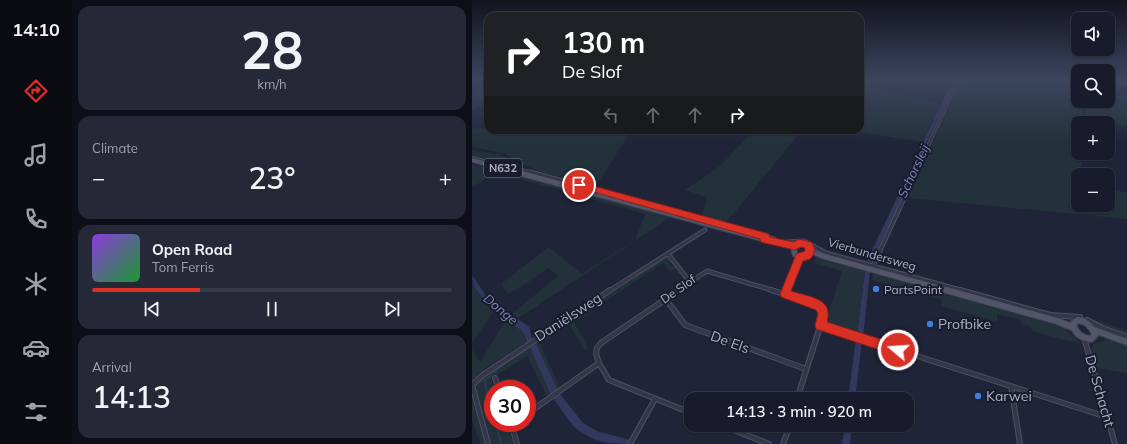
<!DOCTYPE html>
<html lang="en">
<head>
<meta charset="utf-8">
<style>
  body { margin:0; font-family:Mulish,sans-serif; background:#252837; color:#f1f3f6; height:100vh; display:flex; flex-direction:column; font-size:15px; white-space:nowrap }
  * { box-sizing:border-box; margin:0 }
  p { font-size:13px; color:#9fa1a9 }
  .icon { flex:none; width:22px; height:22px; fill:none; stroke:currentColor; stroke-width:2; stroke-linecap:round; stroke-linejoin:round }
  .map { position:relative; flex:1; overflow:hidden }
  .panel { display:flex; flex-direction:column; gap:6px; padding:6px; background:#0d0f18; width:400px }
  .panel>* { flex:none }
  .banner { position:absolute; left:12px; top:12px; width:380px; height:122px; border-radius:12px; box-shadow:0 1px 3px #0004,0 0 0 1px #363947; background:#202124; color:#fff; overflow:hidden }
  .buttons { position:absolute; left:599px; top:12px; display:grid; gap:8px }
  .buttons a { display:grid; place-items:center; width:44px; height:44px; border-radius:8px; background:#181b2b; box-shadow:0 1px 3px #0004,0 0 0 1px #363947; font-size:20px }
  .speed { position:absolute; left:12px; top:380px; display:flex; gap:8px; font-size:20px; font-weight:700; text-align:center }
  .speed>* { display:grid; place-content:center; width:52px; height:52px; border-radius:50%; background:#181b2b; box-shadow:0 1px 3px #0004,0 0 0 1px #363947; line-height:1 }
  .speed .limit { border:6px solid #d22; background:#fff; color:#111 }
  .pin { position:absolute; display:grid; place-items:center; width:34px; height:34px; color:#fff; margin:-17px; border:2px solid #fff; border-radius:50%; box-shadow:0 1px 4px #0007 }
  .me { position:absolute; width:44px; margin:-22px; rotate:288deg; stroke-linejoin:round; filter:drop-shadow(0 0 3px #0008) }
  .turn { display:flex; align-items:center; gap:14px; height:84px; padding:0 12px; font-size:18px }
  .turn .icon { width:52px; height:52px; stroke-width:2.5 }
  .turn b { display:block; font-size:28px; line-height:34px }
  .lanes { display:flex; align-items:center; height:38px; padding:0 12px; background:#0003; justify-content:center; gap:20px; direction:ltr }
  .lanes .off { opacity:.35 }
  .big { font-size:30px; font-weight:600; line-height:1.1 }
  .panel .tile { flex:1; display:flex; flex-direction:column; justify-content:center; gap:6px; min-width:0; padding:0 14px; border-radius:12px; background:#252837 }
  .panel .dial { align-items:center; gap:0 }
  .dial b { font-size:52px; line-height:1 }
  .song { display:flex; align-items:center; gap:12px }
  .cover { width:48px; height:48px; border-radius:6px; background:linear-gradient(135deg,hsl(270 70% 55%),hsl(130 70% 35%)) }
  .played { height:4px; border-radius:2px; background:linear-gradient(90deg,#d93025 30%,#363947 30%) }
  .keys { display:flex; justify-content:space-around; direction:ltr }
  .heat { display:flex; justify-content:space-between; align-items:center; font-size:22px; direction:ltr }
  .trip { position:absolute; left:212px; top:392px; width:230px; height:40px; border-radius:12px; background:#181b2b; box-shadow:0 1px 3px #0004,0 0 0 1px #363947; font-weight:600; line-height:40px; text-align:center }
  main { display:flex; flex:1; min-height:0 }
  .menu { display:flex; flex-direction:column; width:72px; justify-content:space-around; align-items:center; background:#0a0b11; color:#9fa1a9 }
  .menu .icon { width:28px; height:28px }
  .menu .on { color:#d93025 }
  .menu b { font-size:18px; color:#f1f3f6 }
  .map>svg:first-child { display:block }
</style>
</head>
<body>
<main>
<nav class="menu">
<b>14:10</b>
<svg class="icon on" aria-label="directions" viewBox="0 0 24 24"><path d="M12 3l9 9-9 9-9-9zM9 14v-3h6M13 9l2 2-2 2"/></svg>
<svg class="icon" aria-label="music" viewBox="0 0 24 24"><path d="M9 18V5l10-2v13"/><circle cx="6" cy="18" r="3"/><circle cx="16" cy="16" r="3"/></svg>
<svg class="icon" aria-label="phone" viewBox="0 0 24 24"><path d="M5 4h4l2 5-3 2q2 4 5 5l2-3 5 2v4C11 20 4 13 5 4z"/></svg>
<svg class="icon" aria-label="climate" viewBox="0 0 24 24"><path d="M12 3v18M4 7l16 10M4 17L20 7"/></svg>
<svg class="icon" aria-label="car" viewBox="0 0 24 24"><path d="M5 17H2v-5l4-1 3-4h7l3 4 3 1v5h-3M9 17h6M6 11h13"/><circle cx="7" cy="17" r="2"/><circle cx="17" cy="17" r="2"/></svg>
<svg class="icon" aria-label="filters" viewBox="0 0 24 24"><path d="M4 7h16M4 17h16"/><circle cx="9" cy="7" r="2"/><circle cx="15" cy="17" r="2"/></svg>
</nav>
<section class="panel">
<div class="tile dial"><b>28</b><p>km/h</p></div>
<div class="tile"><p>Climate</p>
<div class="heat"><a>−</a><b class="big">23°</b><a>+</a></div>
</div>
<div class="tile">
<div class="song"><i class="cover"></i><div><b>Open Road</b><p>Tom Ferris</p></div></div>
<div class="played"></div>
<div class="keys"><svg class="icon" aria-label="previous" viewBox="0 0 24 24"><path d="M18 5L8 12l10 7zM5 5v14"/></svg><svg class="icon" aria-label="pause" viewBox="0 0 24 24"><path d="M8 5v14M16 5v14"/></svg><svg class="icon" aria-label="next" viewBox="0 0 24 24"><path d="M6 5l10 7-10 7zM19 5v14"/></svg></div>
</div>
<div class="tile"><p>Arrival</p><b class="big">14:13</b></div>
</section>
<div class="map">
<svg width="655" height="444" viewBox="0 0 655 444">
  <rect width="100%" height="100%" fill="#202439"/>
  <path fill="#22313a" d="M408,80H454L478,85L474,94Z
    M497,80L601,82L604,86H606V101H612L610,123H606V153H609L610,175H606V205H636V190L655,192V219L436,198L485,87L487,84Z
    M16,81V97L0,109V93Z
    M388,85L469,103L451,142L373,130H388Z
    M636,94L650,96L655,98V125L613,121L614,101H636Z
    M0,128L84,135L88,130H160L123,187L63,170L31,153L0,147Z
    M282,130H330L254,223L230,216L235,197L213,190L248,166Z
    M0,150L27,154L49,166L47,168L0,157Z
    M0,164L60,178L199,217L42,321L55,332L59,339L12,369L0,381V349L8,362L35,318L86,276L76,268L43,291L42,290L36,294L30,285L14,296L75,248H78L110,274L163,240L173,214L23,172L0,188Z
    M194,257L198,260L196,261L200,267L203,266V268L198,272L191,263L102,322L116,347L113,350L97,325L68,344L88,388L75,396L55,356L19,379L22,389H21V423H35L41,444H18L2,385L12,375Z
    M344,257L393,271L385,335L358,326L353,323L370,271L342,263Z
    M401,272L592,327L609,344L562,332L557,326L549,324L548,320L525,314V322L470,306V300L400,280Z
    M0,281L10,295L23,309L0,343Z
    M609,316L655,330V335L624,325Z
    M633,338L655,345V373L624,368L619,350L622,343L632,341Z
    M0,398L13,444H8L0,418Z"/>
  <path fill="#32385e" d="M482,80H489L482,83L400,262L395,261L478,85Z
    M393,271L398,272L391,337L385,335Z
    M0,275L14,296L38,315L35,318C22,308 0,293 0,275Z
    M384,339L390,341L383,399H376Z
    M373,425H380L378,444H370Z"/>
  <g fill="none" stroke-linecap="round" stroke-linejoin="round">
    <path stroke="#32385e" stroke-width="1" d="M0,109L16,97"/>
    <path stroke="#32385e" stroke-width="1.5" d="M21,414L12,381L32,364L54,350
      M24,423L29,444"/>
    <path fill="#32385e" fill-rule="evenodd" d="M30,308L57,327L61,341H63L85,389L86,393L88,394L111,423L127,432L159,440L160,444C139,444 124,443 106,430C99,425 88,407 82,400L81,396L79,395L51,332L27,313L26,311L27,309Z"/>
    <defs>
      <path id="minor-far2" d="M594,80L606,81
        M636,83L655,85
        M0,158L62,173
        M444,173L483,86L486,83L495,80"/>
      <path id="minor-far1" d="M58,172L302,239
        M315,242L332,241L354,253L492,291
        M196,254L218,282
        M401,266L444,172
        M137,291L233,230
        M205,291L235,271L303,291
        M314,291L327,257"/>
      <path id="minor" d="M207,290L129,343L125,348L124,354L127,363L137,380L219,413
        M299,290L344,304L351,309L352,314L325,399
        M488,290L578,315L608,317
        M313,294L314,290
        M193,298L213,325L334,369
        M615,320L630,328L655,337
        M348,325L635,417
        M612,338L643,444
        M23,378L27,389
        M539,386L548,444
        M55,414L127,363
        M39,423L45,444
        M249,425L297,444
        M16,444L0,385L11,375L138,290
        M158,444L183,399
        M311,444L318,425"/>
      <path id="primary-far2" d="M0,160L48,173"/>
      <path id="primary-far1" d="M44,172L292,239L323,246
        M322 250a8 8 0 1 1 16 0a8 8 0 1 1-16 0Z
        M339,251L351,256L477,291"/>
      <path id="primary" d="M474,290L585,321L602,328
        M601,324C603,334 610,338 619,339L623,335
        M601,324L606,320C614,321 618,325 622,332
        M622,330L655,342"/>
    </defs>
    <use href="#minor-far2" stroke="#4e5164" stroke-width="4"/>
    <use href="#minor-far1" stroke="#4e5164" stroke-width="5"/>
    <use href="#minor" stroke="#4e5164" stroke-width="6"/>
    <use href="#primary-far2" stroke="#3d4053" stroke-width="5.5"/>
    <use href="#primary-far1" stroke="#3d4053" stroke-width="7"/>
    <use href="#primary" stroke="#3d4053" stroke-width="8"/>
    <use href="#minor-far2" stroke="#343749" stroke-width="2.5"/>
    <use href="#minor-far1" stroke="#343749" stroke-width="3"/>
    <use href="#minor" stroke="#343749" stroke-width="4"/>
    <use href="#primary-far2" stroke="#52556a" stroke-width="4"/>
    <use href="#primary-far1" stroke="#52556a" stroke-width="5"/>
    <use href="#primary" stroke="#52556a" stroke-width="6"/>
  </g>
  <linearGradient id="sky" x2="0" y2="1"><stop stop-color="#12141f"/><stop offset="0.56" stop-color="#3c455f"/><stop offset="1" stop-color="#3c455f" stop-opacity="0"/></linearGradient>
  <rect width="655" height="143" fill="url(#sky)"/>
  <path fill="#d93025" stroke="#8d1f18" d="M107,182L294,233L297,234L298,237L322,242L327,239L339,242C344,249 344,252 338,259L331,261L319,291C337,297 362,298 355,322L430,346L432,350L430,354L426,356L344,329L343,325L346,314L344,310L309,297L308,294L323,257L324,254L333,251V248L329,247L323,250L292,243L289,242L288,239L104,187L103,185Z"/>
  <g fill="#3f7fe0" stroke="#191c2e" stroke-width="1.5">
    <circle cx="404" cy="289" r="4"/>
    <circle cx="458" cy="324" r="4"/>
    <circle cx="506" cy="396" r="4"/>
  </g>
  <g text-anchor="middle" dominant-baseline="central" stroke-width="4" stroke-linejoin="round" paint-order="stroke">
    <rect fill="#191c2e" stroke="#818498" stroke-width="1" x="12" y="159" width="38" height="18" rx="3"/>
    <g font-size="11" font-weight="bold" fill="#aeb1c6">
      <text x="31" y="168">N632</text>
    </g>
    <g font-size="12" fill="#aeb1c6" stroke="#191c2e">
      <text transform="translate(400 254) rotate(16)">Vierbundersweg</text>
      <text transform="translate(206 289) rotate(-35)">De Slof</text>
    </g>
    <g font-size="12" fill="#aeb1c6" stroke="#191c2e" text-anchor="start">
      <text x="412" y="289">PartsPoint</text>
    </g>
    <g font-size="13" font-style="italic" fill="#7d85b3" stroke="#191c2e">
      <text transform="translate(441 171) rotate(-65)">Schorsleij</text>
      <text transform="translate(29 309) rotate(40)">Donge</text>
    </g>
    <g font-size="14" fill="#aeb1c6" stroke="#191c2e">
      <text transform="translate(96 317) rotate(-33)">Daniëlsweg</text>
      <text transform="translate(258 342) rotate(20)">De Els</text>
      <text transform="translate(628 391) rotate(74)">De Schacht</text>
    </g>
    <g font-size="14" fill="#aeb1c6" stroke="#191c2e" text-anchor="start">
      <text x="466" y="324">Profbike</text>
      <text x="514" y="396">Karwei</text>
    </g>
  </g>
</svg>
<div class="buttons">
<a><svg class="icon" aria-label="sound" viewBox="0 0 24 24"><path d="M4 9h4l5-4v14l-5-4H4zM17 9q2 3 0 6"/></svg></a>
<a><svg class="icon" aria-label="search" viewBox="0 0 24 24"><circle cx="10" cy="10" r="6"/><path d="M15 15l6 6"/></svg></a>
<a>+</a>
<a>−</a>
</div>
<div class="speed"><div class="limit">30</div></div>
<div class="pin" style="left:107px;top:185px;background:#d93025"><svg class="icon" aria-label="arrive" viewBox="0 0 24 24"><path d="M6 21V4h12l-3 4 3 4H6"/></svg></div>
<svg class="me" style="left:426px;top:350px" viewBox="-20 -20 40 40"><circle r="17" fill="#d93025" stroke="#fff" stroke-width="3"/><path d="M0-11L8 9 0 5-8 9z" fill="#fff"/></svg>
<div class="trip">14:13 · 3 min · 920 m</div>
<div class="banner">
<div class="turn"><svg class="icon" aria-label="right" viewBox="0 0 24 24"><path d="M7 20v-9h11M14 6l5 5-5 5"/></svg><div><b>130 m</b>De Slof</div></div>
<div class="lanes"><svg class="icon off" aria-label="left" viewBox="0 0 24 24"><path d="M17 20v-9H6M10 6l-5 5 5 5"/></svg><svg class="icon off" aria-label="ahead" viewBox="0 0 24 24"><path d="M12 20V5M6 11l6-6 6 6"/></svg><svg class="icon off" aria-label="ahead" viewBox="0 0 24 24"><path d="M12 20V5M6 11l6-6 6 6"/></svg><svg class="icon" aria-label="right" viewBox="0 0 24 24"><path d="M7 20v-9h11M14 6l5 5-5 5"/></svg></div>
</div>
</div>
</main>
</body>
</html>
